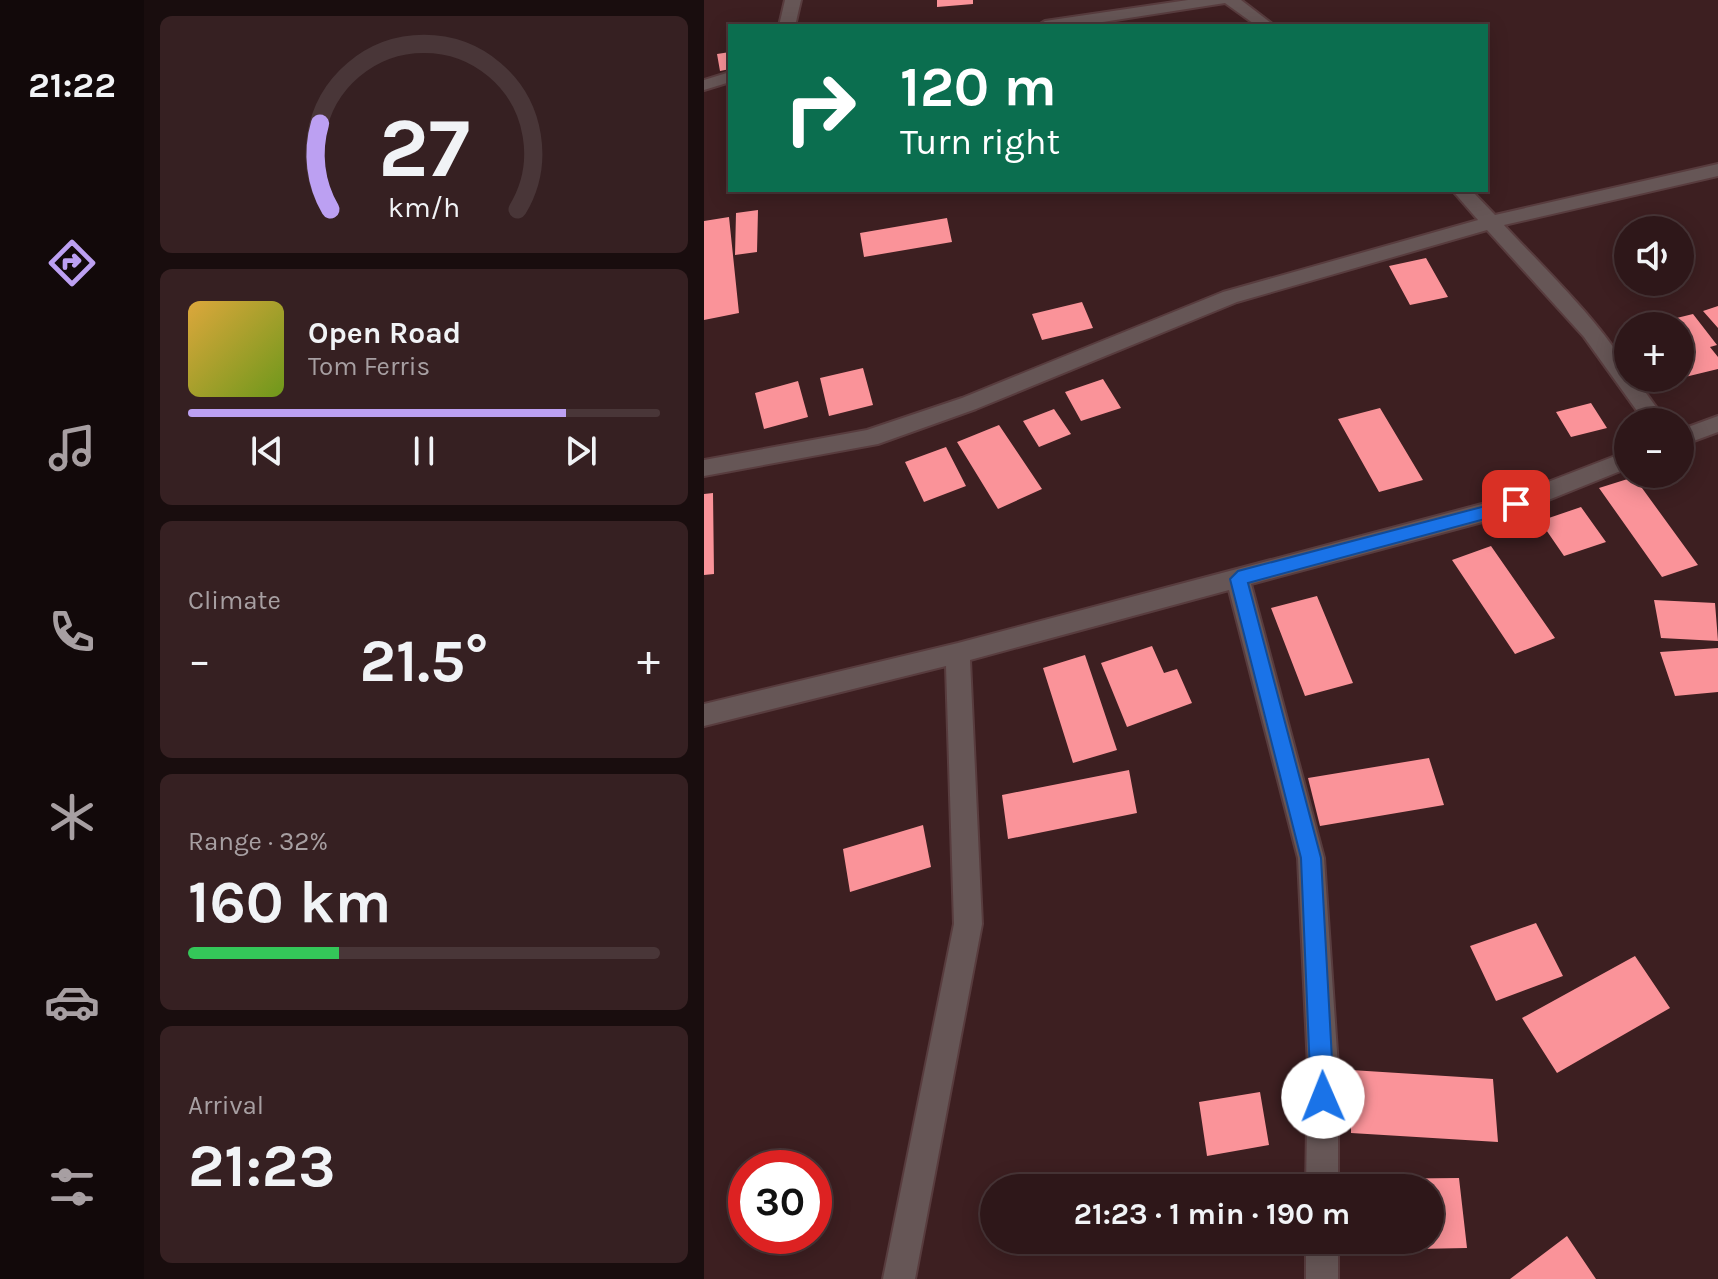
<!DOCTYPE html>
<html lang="en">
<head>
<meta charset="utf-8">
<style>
  body { margin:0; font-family:Karla,sans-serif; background:#362022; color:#f1f3f6; height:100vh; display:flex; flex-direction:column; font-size:30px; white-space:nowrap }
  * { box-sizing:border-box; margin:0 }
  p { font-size:26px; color:#a79fa2 }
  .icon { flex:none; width:44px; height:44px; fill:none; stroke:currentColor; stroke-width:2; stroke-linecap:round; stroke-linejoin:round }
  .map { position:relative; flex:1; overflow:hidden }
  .side { display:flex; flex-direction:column; gap:16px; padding:16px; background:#190d0e; width:560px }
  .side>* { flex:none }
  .guide { position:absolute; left:24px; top:24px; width:760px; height:168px; border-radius:0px; box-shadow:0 4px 20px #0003,0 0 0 2px #493638; background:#0b6e4f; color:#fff; overflow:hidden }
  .controls { position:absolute; left:910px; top:216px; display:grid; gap:16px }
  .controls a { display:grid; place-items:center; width:80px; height:80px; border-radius:50%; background:#2e1719; box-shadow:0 4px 20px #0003,0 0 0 2px #493638; font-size:40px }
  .speed { position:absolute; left:24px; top:1150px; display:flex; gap:16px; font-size:40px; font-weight:700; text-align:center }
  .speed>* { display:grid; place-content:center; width:104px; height:104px; border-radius:50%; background:#2e1719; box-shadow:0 4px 20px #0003,0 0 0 2px #493638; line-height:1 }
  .speed .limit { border:12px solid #d22; background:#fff; color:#111 }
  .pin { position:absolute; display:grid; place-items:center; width:68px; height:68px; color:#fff; margin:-34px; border-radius:16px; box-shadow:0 4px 12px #0006 }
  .me { position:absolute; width:88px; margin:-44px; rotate:359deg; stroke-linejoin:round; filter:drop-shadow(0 0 6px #0008) }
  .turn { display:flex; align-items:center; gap:28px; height:168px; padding:0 40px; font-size:36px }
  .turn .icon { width:104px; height:104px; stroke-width:2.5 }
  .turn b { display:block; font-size:56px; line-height:68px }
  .big { font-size:60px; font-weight:700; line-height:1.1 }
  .side .tile { flex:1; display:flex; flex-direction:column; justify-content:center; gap:12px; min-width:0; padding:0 28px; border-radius:12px; background:#362022 }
  .side .dial { align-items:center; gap:0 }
  .dial svg { height:208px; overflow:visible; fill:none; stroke:#493638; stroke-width:7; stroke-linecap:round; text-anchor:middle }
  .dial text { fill:#f1f3f6; stroke:none }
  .song { display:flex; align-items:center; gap:24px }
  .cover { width:96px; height:96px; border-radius:12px; background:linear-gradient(135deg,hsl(40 70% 55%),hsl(80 70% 35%)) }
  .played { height:8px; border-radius:4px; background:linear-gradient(90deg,#bca0f2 80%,#493638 80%) }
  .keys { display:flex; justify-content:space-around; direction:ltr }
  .heat { display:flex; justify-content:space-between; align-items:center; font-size:44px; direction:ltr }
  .charge { height:12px; border-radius:6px; background:linear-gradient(90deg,#34c759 32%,#493638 0) }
  .trip { position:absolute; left:276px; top:1174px; width:464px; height:80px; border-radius:40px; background:#2e1719; box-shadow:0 4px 20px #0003,0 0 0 2px #493638; font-weight:700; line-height:80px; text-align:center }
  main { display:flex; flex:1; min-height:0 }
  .tab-bar { display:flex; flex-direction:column; width:144px; justify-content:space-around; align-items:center; background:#12090a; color:#a79fa2 }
  .tab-bar .icon { width:56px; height:56px }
  .tab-bar .on { color:#bca0f2 }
  .tab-bar b { font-size:36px; color:#f1f3f6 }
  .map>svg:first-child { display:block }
</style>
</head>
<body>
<main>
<nav class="tab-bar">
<b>21:22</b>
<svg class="icon on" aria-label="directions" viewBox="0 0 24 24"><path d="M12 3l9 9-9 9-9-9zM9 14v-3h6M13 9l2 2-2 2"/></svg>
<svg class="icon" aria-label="music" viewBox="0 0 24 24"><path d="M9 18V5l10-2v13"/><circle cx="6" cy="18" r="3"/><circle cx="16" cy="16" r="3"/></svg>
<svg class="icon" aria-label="phone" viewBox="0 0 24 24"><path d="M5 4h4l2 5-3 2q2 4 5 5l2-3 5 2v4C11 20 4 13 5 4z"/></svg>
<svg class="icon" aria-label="climate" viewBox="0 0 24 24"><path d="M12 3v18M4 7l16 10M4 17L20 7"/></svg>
<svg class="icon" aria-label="car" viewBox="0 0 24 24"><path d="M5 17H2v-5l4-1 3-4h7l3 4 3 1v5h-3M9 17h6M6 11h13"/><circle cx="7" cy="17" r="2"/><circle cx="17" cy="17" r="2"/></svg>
<svg class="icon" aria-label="filters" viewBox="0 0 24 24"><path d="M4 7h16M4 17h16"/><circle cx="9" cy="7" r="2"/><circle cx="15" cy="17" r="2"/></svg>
</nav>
<section class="side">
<div class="tile dial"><svg viewBox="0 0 100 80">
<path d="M14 69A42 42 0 1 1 86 69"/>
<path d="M14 69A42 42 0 0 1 10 36" stroke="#bca0f2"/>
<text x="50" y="56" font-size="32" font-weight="700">27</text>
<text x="50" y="72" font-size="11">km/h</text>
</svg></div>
<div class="tile">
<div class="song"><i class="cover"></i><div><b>Open Road</b><p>Tom Ferris</p></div></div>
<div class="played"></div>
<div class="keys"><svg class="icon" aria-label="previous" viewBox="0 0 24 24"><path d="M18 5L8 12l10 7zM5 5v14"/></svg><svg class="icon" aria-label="pause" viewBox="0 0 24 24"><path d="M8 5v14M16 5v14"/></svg><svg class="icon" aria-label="next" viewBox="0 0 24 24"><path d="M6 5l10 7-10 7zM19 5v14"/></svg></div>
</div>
<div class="tile"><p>Climate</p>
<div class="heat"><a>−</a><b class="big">21.5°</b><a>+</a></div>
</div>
<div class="tile"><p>Range · 32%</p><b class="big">160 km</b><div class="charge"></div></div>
<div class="tile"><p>Arrival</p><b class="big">21:23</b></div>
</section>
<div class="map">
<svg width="1014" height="1279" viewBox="0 0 1014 1279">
  <rect width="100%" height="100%" fill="#3d1f21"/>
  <path fill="#fa9399" d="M233,0H269V4L233,7Z
    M26,52V69L16,71L13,54Z
    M54,210L53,252L31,255L32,213Z
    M25,217L35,313L0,320V221Z
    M243,218L248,242L160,257L156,233Z
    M722,258L744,297L706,305L685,266Z
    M378,302L389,328L338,340L328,314Z
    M1014,306V328L999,311Z
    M989,314L1013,345L1006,347L1014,357V369L981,377L976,371V326L944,325Z
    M159,368L169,405L125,416L116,378Z
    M399,379L417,408L377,421L361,392Z
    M94,381L104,417L60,429L51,393Z
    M887,403L903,428L867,437L852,412Z
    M676,408L719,480L675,492L634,419Z
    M350,409L367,434L335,447L319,421Z
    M295,425L338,489L294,509L253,442Z
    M242,447L262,486L220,502L201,462Z
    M930,477L994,565L958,577L895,488Z
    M9,493L10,574L0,575V494Z
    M877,507L902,542L860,556L836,521Z
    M787,546L851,638L811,654L748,560Z
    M613,596L649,683L601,696L567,608Z
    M950,600L1011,603L1014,641L957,638Z
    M448,646L460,673L473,669L488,703L423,727L397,663Z
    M1014,648V692L971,696L956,652Z
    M381,655L413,750L369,763L339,668Z
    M725,758L740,805L616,826L604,778Z
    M425,770L433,813L304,839L298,795Z
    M219,825L227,867L146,892L139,849Z
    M832,923L859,976L792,1001L766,946Z
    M931,956L966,1008L853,1073L818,1018Z
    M647,1070L789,1079L794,1142L647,1133Z
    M556,1092L565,1145L503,1156L495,1102Z
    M755,1178L763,1248L662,1250L661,1240H726V1188H657V1179Z
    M863,1236L892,1279H806Z"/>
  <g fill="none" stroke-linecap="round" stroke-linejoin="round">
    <defs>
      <path id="street" d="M81,0H97L91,26H75Z
        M484,0H537L571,26H553L521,3L373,26H333L341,21Z
        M26,72V82L0,90V80Z
        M1014,164V176L800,225C824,252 924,348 924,378H931L963,422H941L880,337L783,230L533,302L272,409L174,444L0,476V460L163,430L258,398L519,292L774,220L748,190H767L791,215Z
        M1014,416V432L976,446V430Z
        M924,451V468L812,513L547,584L620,858L634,1067V1188H602L604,1067L594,858L525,590L266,660L278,924L211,1279H179L250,924L242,666L0,726V704L254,643L808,496Z
        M602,1240H634V1279H602Z"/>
    </defs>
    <use href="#street" stroke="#583c3e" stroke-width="4"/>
    <use href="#street" fill="#665656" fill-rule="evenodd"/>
  </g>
  <path fill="#1a73e8" stroke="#114b97" stroke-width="2" d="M812,498L818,500L820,504L818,509L544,583L617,858L630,1097L627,1105L619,1108L611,1105L607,1097L597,858L526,579L534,571Z"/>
</svg>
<div class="controls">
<a><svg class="icon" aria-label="sound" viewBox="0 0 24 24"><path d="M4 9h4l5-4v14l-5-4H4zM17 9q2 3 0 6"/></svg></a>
<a>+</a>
<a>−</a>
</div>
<div class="speed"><div class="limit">30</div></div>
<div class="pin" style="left:812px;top:504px;background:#d93025"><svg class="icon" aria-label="arrive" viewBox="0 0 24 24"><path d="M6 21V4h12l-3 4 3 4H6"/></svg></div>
<svg class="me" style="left:619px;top:1097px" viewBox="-20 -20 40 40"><circle r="19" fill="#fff"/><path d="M0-13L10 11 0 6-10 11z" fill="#1a73e8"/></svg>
<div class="trip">21:23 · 1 min · 190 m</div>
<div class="guide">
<div class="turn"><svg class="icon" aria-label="right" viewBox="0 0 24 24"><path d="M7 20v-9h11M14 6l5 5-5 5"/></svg><div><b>120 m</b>Turn right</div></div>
</div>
</div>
</main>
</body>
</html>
